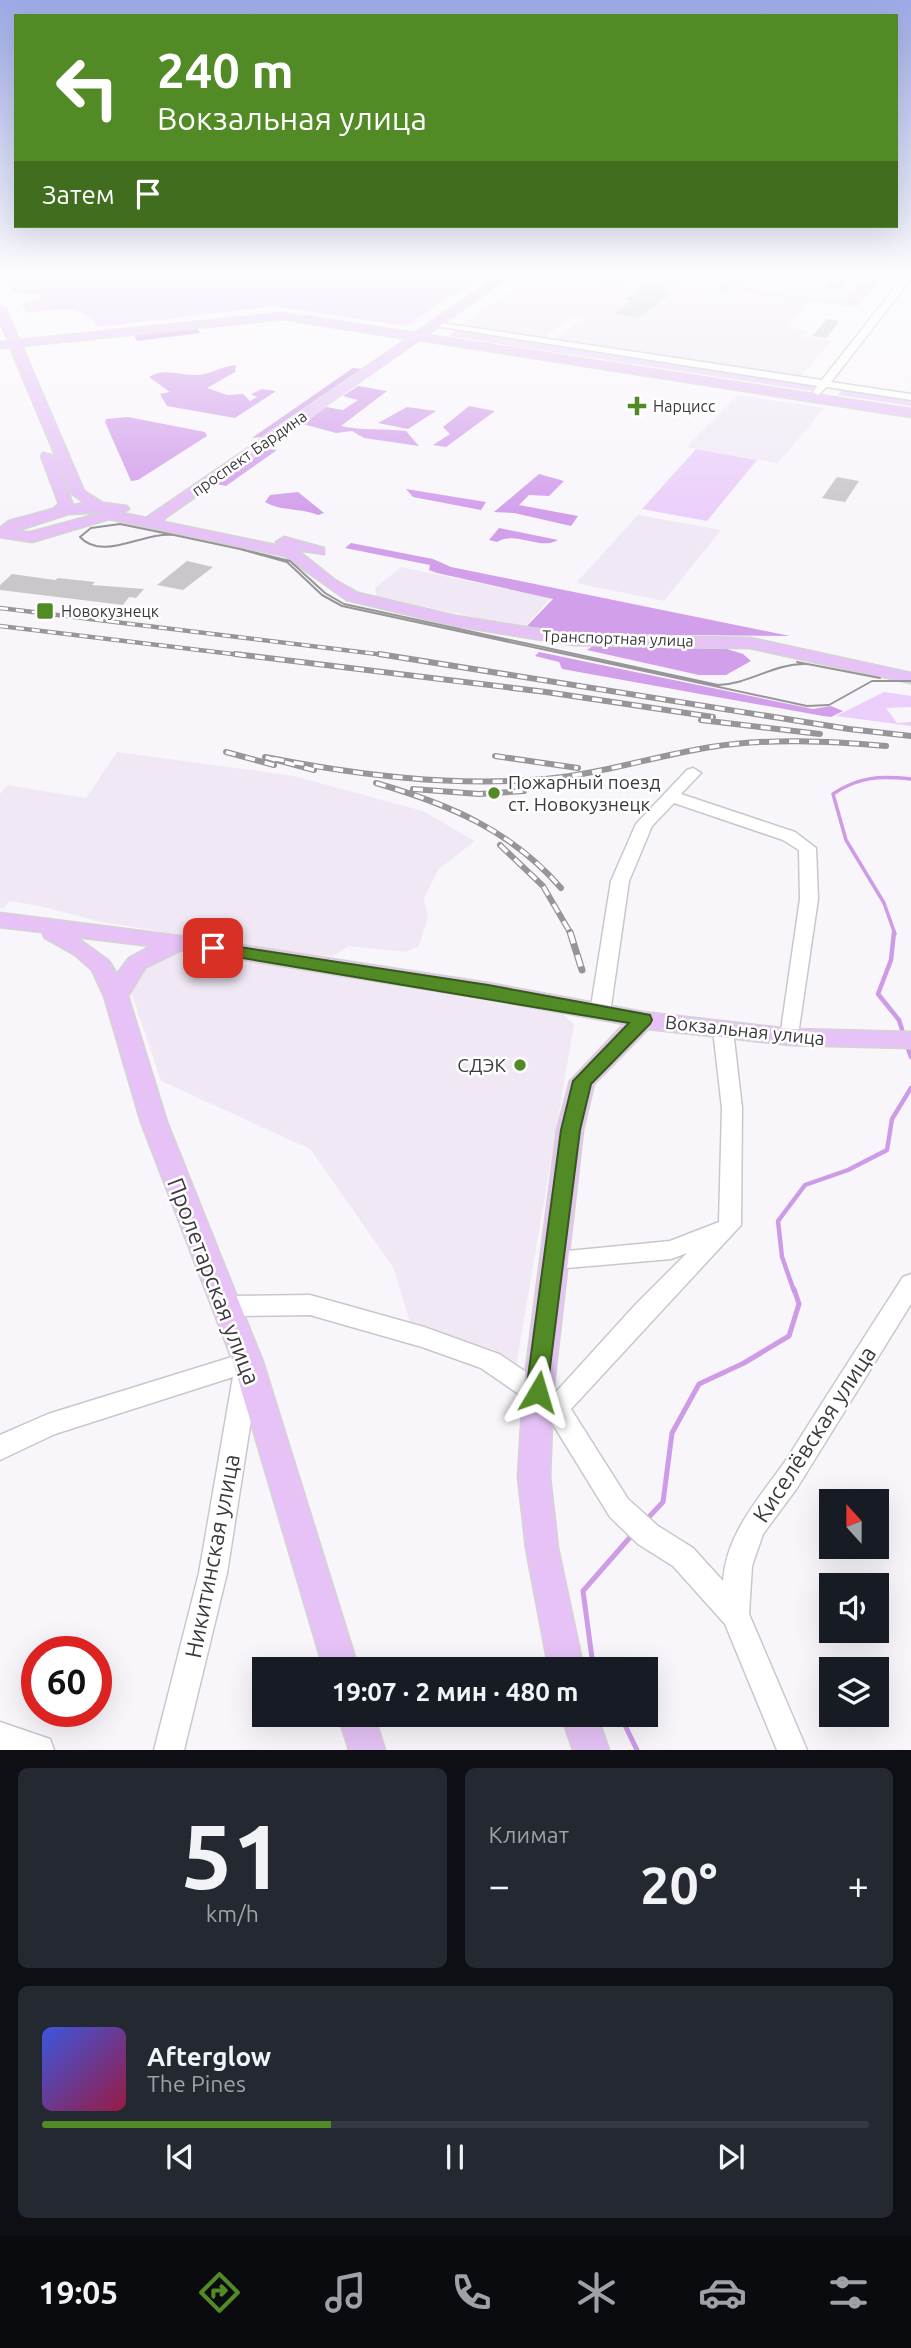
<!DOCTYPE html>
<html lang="ru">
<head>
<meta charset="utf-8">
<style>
  body { margin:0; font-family:Ubuntu,sans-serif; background:#242831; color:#f1f3f6; height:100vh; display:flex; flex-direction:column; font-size:26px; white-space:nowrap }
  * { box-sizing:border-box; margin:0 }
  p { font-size:23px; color:#9ea1a6 }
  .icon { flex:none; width:38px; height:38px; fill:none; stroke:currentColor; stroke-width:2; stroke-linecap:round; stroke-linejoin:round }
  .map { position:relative; height:1750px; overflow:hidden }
  .drawer { display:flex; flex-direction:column; gap:18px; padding:18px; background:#0d0f14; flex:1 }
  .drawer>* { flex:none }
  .banner { position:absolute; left:14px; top:14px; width:884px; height:214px; border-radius:0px; box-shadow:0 7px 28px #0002; background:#528a26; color:#fff; overflow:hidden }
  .needle { width:46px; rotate:339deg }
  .tools { position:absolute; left:819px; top:1489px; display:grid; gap:14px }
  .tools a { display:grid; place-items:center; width:70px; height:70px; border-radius:0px; background:#171b24; box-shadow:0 7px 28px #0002; font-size:35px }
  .speed { position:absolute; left:21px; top:1636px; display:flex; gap:14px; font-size:35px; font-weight:700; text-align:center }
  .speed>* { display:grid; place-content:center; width:91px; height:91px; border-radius:50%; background:#171b24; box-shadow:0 7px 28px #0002; line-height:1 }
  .speed .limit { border:10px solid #d22; background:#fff; color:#111 }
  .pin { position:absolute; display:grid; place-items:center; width:60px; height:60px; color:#fff; margin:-30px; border-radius:14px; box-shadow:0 4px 10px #0006 }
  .me { position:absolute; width:77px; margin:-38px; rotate:7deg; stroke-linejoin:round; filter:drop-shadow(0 0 5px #0008) }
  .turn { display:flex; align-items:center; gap:24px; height:147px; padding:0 28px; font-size:32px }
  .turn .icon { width:91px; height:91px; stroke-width:2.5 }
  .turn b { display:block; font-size:49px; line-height:60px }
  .then { display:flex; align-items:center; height:66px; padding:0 28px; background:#0003; gap:14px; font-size:26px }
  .big { font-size:52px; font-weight:700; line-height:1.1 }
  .drawer .widget { flex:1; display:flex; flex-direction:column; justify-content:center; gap:10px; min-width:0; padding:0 24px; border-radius:10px; background:#242831 }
  .drawer .dial { align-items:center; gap:0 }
  .dial b { font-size:91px; line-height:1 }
  .song { display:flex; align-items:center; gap:21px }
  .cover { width:84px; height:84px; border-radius:10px; background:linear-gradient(135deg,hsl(230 70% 55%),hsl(340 70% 35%)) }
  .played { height:7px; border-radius:4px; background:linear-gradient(90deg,#528a26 35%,#363941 35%) }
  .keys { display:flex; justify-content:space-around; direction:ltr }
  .heat { display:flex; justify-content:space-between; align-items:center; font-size:38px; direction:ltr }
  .drawer .tiles { flex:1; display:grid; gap:18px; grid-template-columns:1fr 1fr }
  .widget:last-child { grid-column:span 2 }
  .trip { position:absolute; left:252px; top:1657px; width:406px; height:70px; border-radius:0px; background:#171b24; box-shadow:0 7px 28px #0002; font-weight:700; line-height:70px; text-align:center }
  .tabs { display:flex; height:112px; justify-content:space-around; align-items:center; background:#090b0e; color:#9ea1a6 }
  .tabs .icon { width:49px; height:49px }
  .tabs .active { color:#528a26 }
  .tabs b { font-size:32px; color:#f1f3f6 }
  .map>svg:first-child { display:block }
</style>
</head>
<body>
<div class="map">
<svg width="911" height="1750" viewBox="0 0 911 1750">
  <rect width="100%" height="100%" fill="#f9f6fb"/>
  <path fill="#f0e9f5" d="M538,271H889L856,307L812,301L787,327L807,331L803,337L831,340L801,377L552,341L583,318L572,316L543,339L461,325Z
    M738,395L824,408L778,463L686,447Z
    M638,515L721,530L664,601L576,583Z
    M401,567L550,598L524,628L376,596L375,588Z
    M117,752L294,776L423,811L475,841L439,869L424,898L428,917L419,946L406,952L349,946L333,956L308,955L101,922L44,907L9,901L4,908H0V794L8,785L86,798Z
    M180,950L560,1012L574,1024L516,1367L495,1350L410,1322L393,1267L310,1149L161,1081L130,989L147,959Z"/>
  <path fill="#ebcffa" d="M35,271H489L406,326L274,306L98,327C82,302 53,310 27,313L21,303L38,300L42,294L14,293L4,274Z
    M556,271H633L614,287Z
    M875,271H889L856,307L740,291L746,287L754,291L844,303Z
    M456,330L816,385L811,391L449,336Z
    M843,388L911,399V406L838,395Z
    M696,449L757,460L707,521L642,509Z
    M884,692L911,696V707L886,708L897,723L911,722V726L836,716Z"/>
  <path fill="#d29feb" d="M196,327L200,333L137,341L134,335Z
    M236,365L235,372L207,388L227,395L243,394L250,401L257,397L251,394L262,389L276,391L235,418L167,406L160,394L170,392L149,377C164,367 182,376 199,375C213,373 222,366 236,365Z
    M353,368L362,369L261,437L252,438Z
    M358,386L387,391L341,426C363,431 383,428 406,431L419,446L364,438L352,431L336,433L303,424L326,407L343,410L358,400L343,396Z
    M469,406L495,411L446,447L433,445L450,434L443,427Z
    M407,407L436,411L408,429L378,423Z
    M128,417L205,432L207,436L138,480L131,481L105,422L106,419Z
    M267,449L277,450L226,486L216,484Z
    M539,474L564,481L549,496L529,495L519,505L578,516L571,526L514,513L494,512Z
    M406,489L486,502L481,510L413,497Z
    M298,492L324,513L318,515C301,508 279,511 265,502L270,495Z
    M499,528L558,540C540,551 516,530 497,542L489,540Z
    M351,543L433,559L451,567L790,636L563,634L525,628L553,599L437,573L429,570L430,565L345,548Z
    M593,646L727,649L743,654L751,661L726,675H699L587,650Z
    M539,652L813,709L831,706L843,711L831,717L823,716L562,669L559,662L535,656Z"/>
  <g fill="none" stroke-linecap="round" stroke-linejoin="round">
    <path stroke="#ce9be6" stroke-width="3.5" d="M895,934L884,903L846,840L833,794C859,776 881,776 911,779"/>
    <path stroke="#ce9be6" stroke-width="4.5" d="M894,932L891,960L878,994L899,1020L904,1036
      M907,1046L911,1057
      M794,1291L782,1257L778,1221L805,1185L848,1170L887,1150L892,1119L911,1088"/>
    <path stroke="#ce9be6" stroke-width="5" d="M647,1519L663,1502L672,1433L699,1384L744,1363L789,1336L799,1304L794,1289
      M598,1670L592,1658L583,1591L632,1535
      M620,1715L637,1750"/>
  </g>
  <path fill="#cac7cb" d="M676,271H692L665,292L672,293L651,309L638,318L614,314L631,301L625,300L658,276L668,277Z
    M841,271H857L840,290L825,288Z
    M734,274L746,276L728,292L715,290Z
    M827,319L840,321L826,338L812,336Z
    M837,477L859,481L845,502L822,498Z
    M187,561L213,567L183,590L157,585Z
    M12,574L55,580L58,578L95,582L92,585L144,589L136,598L129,597L123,605L0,590V585Z"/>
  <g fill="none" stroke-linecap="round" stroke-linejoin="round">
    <defs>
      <path id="minor" d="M908,271H911V279L831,382L911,394V400L827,387L818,395L813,392L817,386L429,325L434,322L822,380Z
        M693,768L701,773L681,794L795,832L816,848L818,899L797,1042H783L780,1037L800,899L799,850L783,840L674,803L652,826L629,881L610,1013L607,1018H593L590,1013L611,881L636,824L687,770Z
        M723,1023L730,1025L733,1030L742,1108L741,1225L571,1409L628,1499L658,1526L693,1548L723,1581C727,1529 763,1495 790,1454C827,1395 865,1336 903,1277L911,1274V1304L797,1488L763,1534L752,1566L749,1614L807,1750H777L725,1624L673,1566L638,1544L610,1517L546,1413L481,1368L422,1347L310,1315L226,1316L218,1313L214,1306L218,1299L226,1296L310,1295L424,1327L499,1354L556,1392L636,1304L687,1253L671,1259L555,1269L547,1267L543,1260L547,1253L670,1241L719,1222L722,1108L713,1030L716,1025Z
        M248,1352L257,1355L260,1362L227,1573L184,1750H154L199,1573L233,1377L55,1434L0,1460V1435L48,1414Z
        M0,1722L50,1739L54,1750H0Z"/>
      <path id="major" d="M505,271H517L427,335L911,409V417L419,340L165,518L164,522L280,546L276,542L284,537L324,548V554L297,550L335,580L358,593L456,616L574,635L750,638L911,673V683L750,648L574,645L456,626L347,600L285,556L109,519L32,542L0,537V528L9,521L53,509L59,504L41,456L43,453L55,456L73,505L85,503L71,493L10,347L0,348V342L8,341L0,322V306L6,309L19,340L283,313L415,333ZM283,319L407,339L146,518L122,513L129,509L127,506L103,503L84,491L22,346ZM105,512L31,532L16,531L68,514Z
        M0,913L188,937L488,983L643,1012L790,1029L911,1032V1048L790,1045L648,1029L594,1084L583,1130L553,1392L550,1477L558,1548L584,1670H549L526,1548L518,1477L523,1392L557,1130L570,1081L624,1024L488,999L182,950L145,968L128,996L167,1122L263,1362L359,1670H324L233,1362L141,1122L104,996L92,970L75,955L45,938L42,932L0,927ZM76,937L151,946L129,958L117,974L109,961Z
        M338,1715H374L385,1750H349Z
        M561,1715H597L609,1750H573Z"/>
    </defs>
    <use href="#minor" stroke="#cac7cc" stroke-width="3"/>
    <use href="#major" stroke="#d4d4d4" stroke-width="3"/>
    <use href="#minor" fill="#fff" fill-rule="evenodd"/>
    <use href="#major" fill="#e6c2f7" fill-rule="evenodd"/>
    <path stroke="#989599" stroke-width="2" d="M120,524L174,535C144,531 103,562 80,537L91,528Z
      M174,535L240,549
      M174,535L240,549
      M240,549L290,561L325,593L344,604L718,685C750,684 774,663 806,664
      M240,549L287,562L322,595L342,606L807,706L829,705L872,681H911
      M797,662L880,678"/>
    <defs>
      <path id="rail-far2" d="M0,608L393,656
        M0,626L249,656"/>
      <path id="rail-far1" d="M235,654L546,692L713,717
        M379,654L849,729L911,736
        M701,720L820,734
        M226,752L274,765
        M495,756L578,768
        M314,770L265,757C357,775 451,787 545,779C601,774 655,756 711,747C769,738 828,741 886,746
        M376,783C448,804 511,830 561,888
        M413,789L479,794L524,791
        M500,845L543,886L571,934"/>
      <path id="rail" d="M570,932L582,970"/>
    </defs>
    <use href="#rail-far2" stroke="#989599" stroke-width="4.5"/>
    <use href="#rail-far1" stroke="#989599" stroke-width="6"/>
    <use href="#rail" stroke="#989599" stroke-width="7"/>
    <use href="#rail-far2" stroke="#fff" stroke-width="2.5" stroke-dasharray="8" stroke-linecap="butt"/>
    <use href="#rail-far1" stroke="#fff" stroke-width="3.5" stroke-dasharray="10" stroke-linecap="butt"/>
    <use href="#rail" stroke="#fff" stroke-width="4.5" stroke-dasharray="12" stroke-linecap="butt"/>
  </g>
  <linearGradient id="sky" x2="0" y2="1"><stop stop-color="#9daae7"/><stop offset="0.53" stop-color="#fcfbfd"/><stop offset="1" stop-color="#fcfbfd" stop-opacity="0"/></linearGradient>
  <rect width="911" height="516" fill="url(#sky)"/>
  <path fill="#528a26" stroke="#355a19" stroke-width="2" d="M213,943L488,985L650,1015L652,1020L650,1024L591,1084L580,1130L546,1399L538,1402L530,1399L526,1392L561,1130L573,1081L629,1023L207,952L205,948Z"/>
  <g fill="#528a26" stroke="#fff" stroke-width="2.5">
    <path d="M633.5 395.5h7v7h7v7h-7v7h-7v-7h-7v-7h7z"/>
    <rect x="36" y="602" width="18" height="18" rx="3.5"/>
    <circle cx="494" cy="793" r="7"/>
    <circle cx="520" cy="1065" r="7"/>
  </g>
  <g text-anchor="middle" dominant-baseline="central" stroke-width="5" stroke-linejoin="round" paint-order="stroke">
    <g font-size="16" fill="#3c3a3c" stroke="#fff" text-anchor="start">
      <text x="653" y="406">Нарцисс</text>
      <text x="61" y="611">Новокузнецк</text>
    </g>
    <g font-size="16" fill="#3c3a3c" stroke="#fff">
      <text transform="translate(249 453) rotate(-35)">проспект Бардина</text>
      <text transform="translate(618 638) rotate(2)">Транспортная улица</text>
    </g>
    <g font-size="19" fill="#3c3a3c" stroke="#fff" text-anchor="start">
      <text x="508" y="782">Пожарный поезд<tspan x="508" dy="22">ст. Новокузнецк</tspan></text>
      <text x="506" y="1065" text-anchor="end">СДЭК</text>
    </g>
    <g font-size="19" fill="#3c3a3c" stroke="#fff">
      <text transform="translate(745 1030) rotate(6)">Вокзальная улица</text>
    </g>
    <g font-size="23" fill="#3c3a3c" stroke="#fff">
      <text transform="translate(214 1281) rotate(69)">Пролетарская улица</text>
      <text transform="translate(814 1434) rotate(-57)">Киселёвская улица</text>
      <text transform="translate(212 1556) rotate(-79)">Никитинская улица</text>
    </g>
  </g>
</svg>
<div class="tools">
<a><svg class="needle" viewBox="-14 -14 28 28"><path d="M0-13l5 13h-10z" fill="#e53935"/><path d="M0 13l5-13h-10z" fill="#9ea1a6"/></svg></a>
<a><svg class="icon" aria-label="sound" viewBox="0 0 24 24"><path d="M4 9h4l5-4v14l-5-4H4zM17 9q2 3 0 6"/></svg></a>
<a><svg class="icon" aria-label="layers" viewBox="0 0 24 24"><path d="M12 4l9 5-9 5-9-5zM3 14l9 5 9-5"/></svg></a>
</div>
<div class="speed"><div class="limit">60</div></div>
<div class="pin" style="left:213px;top:948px;background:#d93025"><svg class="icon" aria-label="arrive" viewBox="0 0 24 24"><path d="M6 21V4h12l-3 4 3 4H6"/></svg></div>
<svg class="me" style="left:538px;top:1392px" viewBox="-20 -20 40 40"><path d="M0-17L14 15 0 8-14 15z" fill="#528a26" stroke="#fff" stroke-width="4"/></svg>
<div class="trip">19:07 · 2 мин · 480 m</div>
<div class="banner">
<div class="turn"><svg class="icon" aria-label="left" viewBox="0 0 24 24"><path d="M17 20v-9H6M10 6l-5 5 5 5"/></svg><div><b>240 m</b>Вокзальная улица</div></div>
<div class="then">Затем<svg class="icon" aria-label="arrive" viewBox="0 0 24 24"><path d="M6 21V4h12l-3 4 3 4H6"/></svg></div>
</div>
</div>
<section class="drawer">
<div class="tiles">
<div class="widget dial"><b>51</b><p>km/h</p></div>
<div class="widget"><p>Климат</p>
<div class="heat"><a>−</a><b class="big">20°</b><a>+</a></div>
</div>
<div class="widget">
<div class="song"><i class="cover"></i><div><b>Afterglow</b><p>The Pines</p></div></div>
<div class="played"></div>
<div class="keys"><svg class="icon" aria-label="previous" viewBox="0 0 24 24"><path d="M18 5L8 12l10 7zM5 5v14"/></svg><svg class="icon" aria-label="pause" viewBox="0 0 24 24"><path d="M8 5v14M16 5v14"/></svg><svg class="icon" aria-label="next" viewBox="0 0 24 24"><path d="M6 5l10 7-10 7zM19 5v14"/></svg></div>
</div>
</div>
</section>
<nav class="tabs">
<b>19:05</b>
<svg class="icon active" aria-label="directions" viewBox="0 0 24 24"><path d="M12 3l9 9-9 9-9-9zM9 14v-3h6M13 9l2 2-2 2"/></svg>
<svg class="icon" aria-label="music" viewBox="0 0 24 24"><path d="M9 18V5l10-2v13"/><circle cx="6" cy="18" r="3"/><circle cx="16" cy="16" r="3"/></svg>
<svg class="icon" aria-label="phone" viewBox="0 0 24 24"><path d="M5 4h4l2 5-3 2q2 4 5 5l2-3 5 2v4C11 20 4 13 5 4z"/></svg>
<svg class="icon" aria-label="climate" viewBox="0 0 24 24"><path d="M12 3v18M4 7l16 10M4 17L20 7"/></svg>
<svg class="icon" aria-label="car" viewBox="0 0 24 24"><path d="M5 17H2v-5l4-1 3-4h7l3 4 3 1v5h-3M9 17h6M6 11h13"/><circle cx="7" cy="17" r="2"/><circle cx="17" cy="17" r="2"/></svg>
<svg class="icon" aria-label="filters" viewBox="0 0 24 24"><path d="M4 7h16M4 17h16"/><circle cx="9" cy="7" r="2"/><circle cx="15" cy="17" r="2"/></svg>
</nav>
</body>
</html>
